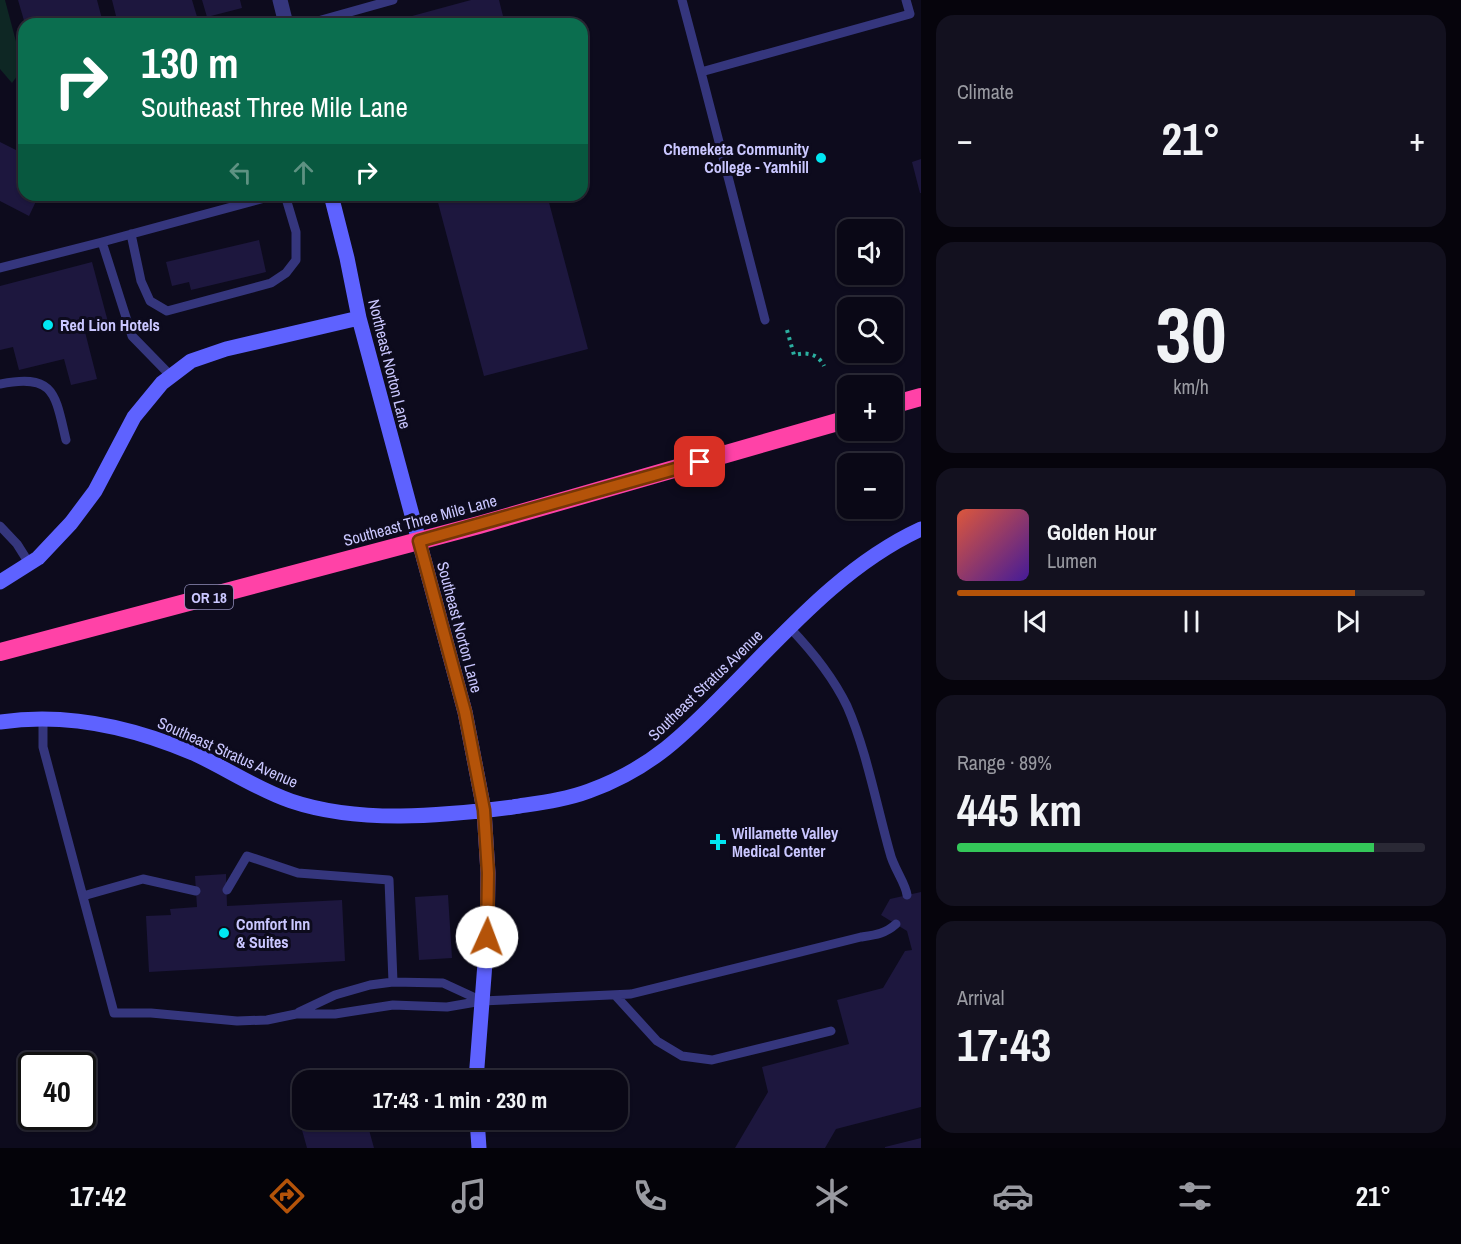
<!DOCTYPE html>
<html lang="en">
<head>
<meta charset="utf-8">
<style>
  body { margin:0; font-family:"Archivo Narrow",sans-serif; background:#13111f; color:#f1f3f6; height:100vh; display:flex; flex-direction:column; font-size:22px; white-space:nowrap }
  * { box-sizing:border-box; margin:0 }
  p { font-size:20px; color:#999aa1 }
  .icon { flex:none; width:33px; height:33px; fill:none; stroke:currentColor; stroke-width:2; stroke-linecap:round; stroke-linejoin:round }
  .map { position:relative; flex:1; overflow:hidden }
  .side { display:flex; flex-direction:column; gap:15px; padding:15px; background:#06040c; width:540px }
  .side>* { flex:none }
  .banner { position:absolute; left:18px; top:18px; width:570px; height:183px; border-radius:18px; box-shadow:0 2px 4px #0004,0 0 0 2px #2a2935; background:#0b6e4f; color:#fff; overflow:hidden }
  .controls { position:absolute; left:837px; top:219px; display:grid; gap:12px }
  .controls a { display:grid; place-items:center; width:66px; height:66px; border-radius:12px; background:#0a0816; box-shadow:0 2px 4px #0004,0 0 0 2px #2a2935; font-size:30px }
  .speed { position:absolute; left:18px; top:1052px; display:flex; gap:12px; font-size:30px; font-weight:700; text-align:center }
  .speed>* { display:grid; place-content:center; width:78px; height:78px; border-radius:50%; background:#0a0816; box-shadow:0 2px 4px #0004,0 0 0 2px #2a2935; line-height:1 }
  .speed .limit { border:3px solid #111; border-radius:9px; background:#fff; color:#111 }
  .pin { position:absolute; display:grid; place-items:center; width:51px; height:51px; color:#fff; margin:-26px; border-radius:12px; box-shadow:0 3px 9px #0006 }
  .me { position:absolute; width:66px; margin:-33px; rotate:2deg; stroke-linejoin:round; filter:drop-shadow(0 0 4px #0008) }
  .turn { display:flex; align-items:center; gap:21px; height:126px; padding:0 24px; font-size:27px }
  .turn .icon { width:78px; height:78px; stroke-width:2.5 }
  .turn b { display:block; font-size:42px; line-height:51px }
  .lanes { display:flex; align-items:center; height:57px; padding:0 24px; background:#0003; justify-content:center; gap:30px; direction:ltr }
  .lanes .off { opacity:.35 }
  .big { font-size:45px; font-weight:700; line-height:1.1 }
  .side .card { flex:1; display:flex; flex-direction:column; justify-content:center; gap:9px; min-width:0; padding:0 21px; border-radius:18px; background:#13111f }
  .side .dial { align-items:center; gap:0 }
  .dial b { font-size:78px; line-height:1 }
  .song { display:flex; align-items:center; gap:18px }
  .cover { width:72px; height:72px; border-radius:9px; background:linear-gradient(135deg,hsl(10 70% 55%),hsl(260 70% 35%)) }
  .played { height:6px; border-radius:3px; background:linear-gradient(90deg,#b45309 85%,#2a2935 85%) }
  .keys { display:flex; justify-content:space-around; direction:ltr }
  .heat { display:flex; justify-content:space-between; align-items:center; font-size:33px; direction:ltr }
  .charge { height:9px; border-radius:4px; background:linear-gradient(90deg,#34c759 89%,#2a2935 0) }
  .trip { position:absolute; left:292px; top:1070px; width:336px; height:60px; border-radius:18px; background:#0a0816; box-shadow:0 2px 4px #0004,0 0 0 2px #2a2935; font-weight:700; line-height:60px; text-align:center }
  .dock { display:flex; height:96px; justify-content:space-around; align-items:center; background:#040309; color:#999aa1 }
  .dock .icon { width:42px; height:42px }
  .dock .on { color:#b45309 }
  .dock b { font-size:27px; color:#f1f3f6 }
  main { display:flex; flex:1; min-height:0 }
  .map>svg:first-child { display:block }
</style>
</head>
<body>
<main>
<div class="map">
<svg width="921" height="1148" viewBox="0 0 921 1148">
  <rect width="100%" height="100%" fill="#0d0b1d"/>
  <path fill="#0e2724" d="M0,0H5L23,68L12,83L0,69Z"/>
  <path fill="#1d173e" d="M18,0H97L102,19L81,24H25Z
    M112,0H192L198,20L185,24H118Z
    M202,0H240L242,8L207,17Z
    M471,0H499L505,24H390V22Z
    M0,142L24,154V195H39L29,216L0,201Z
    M921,159V193H920L912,162Z
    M67,195H89V196L69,201Z
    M436,195H547L588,349L484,376Z
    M259,240L266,272L191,290L189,282L172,286L166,262Z
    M92,262L108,322L84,328L97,379L71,385L64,359L19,370L13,347L0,350V286Z
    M226,874L227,906L342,900L345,961L149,972L146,916L171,915L170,909L197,907L195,876Z
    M921,892V1107L836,1129L825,1148H735L768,1092L762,1067L849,1044L837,1000L883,988L905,951L912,950L907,931L881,915L890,899Z
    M448,895L452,958L419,960L415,897Z
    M303,1091V1119H366L374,1148H307L292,1094Z
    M921,1138V1148H885V1147Z"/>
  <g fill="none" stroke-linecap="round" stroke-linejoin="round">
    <path stroke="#2bafa0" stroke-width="4" stroke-dasharray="3 4.5" stroke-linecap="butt" d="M787,330L794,355C806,352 818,353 824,366"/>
    <path stroke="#35367d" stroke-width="9" d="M682,0L701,72
      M307,24L393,0
      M131,234L141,281L150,301L167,311L271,283L286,273L296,260V232L285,195
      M0,268L102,242
      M765,320L701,72L910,14L906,0
      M171,376L132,336L102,242L276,195
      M0,384C55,373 55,394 66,440
      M0,526L17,544L29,563
      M790,628C812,651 833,677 847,706C866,749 877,807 890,853C893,867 906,884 907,895
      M43,719V747L114,1013H151L237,1021L267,1020L296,1014H335L393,1005L447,1007L482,1001L631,994L861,937C875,935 885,934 896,924
      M227,890L247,856L298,873L389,880L393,982
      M83,896L143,879L196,891
      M615,995L657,1041L682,1056L712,1060L831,1031
      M299,1012L335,995L370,985L393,982L443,983L482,1001"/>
    <path stroke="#35367d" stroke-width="15" d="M280,0L286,24"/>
    <path stroke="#5e62ff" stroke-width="15" d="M331,195L347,258L359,318L465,712L484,810L488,873L487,937L476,1080
      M0,582L38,558L71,523L95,491L134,417L162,383L191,361L226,349L359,318
      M0,722C66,712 132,727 193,753C226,768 256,789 291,801C359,824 442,816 513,807C538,803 565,800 589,791C653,768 687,732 734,684C790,627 847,563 921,529
      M477,1119L479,1148"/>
    <path stroke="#ff42a7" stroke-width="18" d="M892,405L921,397
      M0,652L479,525L848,419"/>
  </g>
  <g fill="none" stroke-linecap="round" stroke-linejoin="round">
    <defs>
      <path id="route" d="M487,937L488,873L484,810L465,712L419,541L700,462"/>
    </defs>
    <use href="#route" stroke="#753606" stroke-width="15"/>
    <use href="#route" stroke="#b45309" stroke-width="10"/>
  </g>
  <g fill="#00e7f2" stroke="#0d0b1d" stroke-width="2">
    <circle cx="821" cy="158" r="6"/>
    <circle cx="48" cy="325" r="6"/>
    <path d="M715 833h6v6h6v6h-6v6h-6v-6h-6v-6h6z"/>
    <circle cx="224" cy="933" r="6"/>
  </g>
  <g text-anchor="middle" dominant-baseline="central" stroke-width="6" stroke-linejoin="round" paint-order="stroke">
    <rect fill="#0d0b1d" stroke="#918fbb" stroke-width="1.5" x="185" y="585" width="48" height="24" rx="4.5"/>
    <g font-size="15" font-weight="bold" fill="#cac7ff">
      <text x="209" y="597">OR 18</text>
    </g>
    <g font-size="16" font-weight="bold" fill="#cac7ff" stroke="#0d0b1d" text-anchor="start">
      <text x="809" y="149" text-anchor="end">Chemeketa Community<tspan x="809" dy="18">College - Yamhill</tspan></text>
      <text x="60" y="325">Red Lion Hotels</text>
      <text x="732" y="833">Willamette Valley<tspan x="732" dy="18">Medical Center</tspan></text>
      <text x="236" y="924">Comfort Inn<tspan x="236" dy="18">&amp; Suites</tspan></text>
    </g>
    <g font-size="16" fill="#cac7ff" stroke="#0d0b1d">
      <text transform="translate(390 364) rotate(76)">Northeast Norton Lane</text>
      <text transform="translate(420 520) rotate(-15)">Southeast Three Mile Lane</text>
      <text transform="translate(460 627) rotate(75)">Southeast Norton Lane</text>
      <text transform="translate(705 685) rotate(-44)">Southeast Stratus Avenue</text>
      <text transform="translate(228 752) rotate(24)">Southeast Stratus Avenue</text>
    </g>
  </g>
</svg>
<div class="controls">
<a><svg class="icon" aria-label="sound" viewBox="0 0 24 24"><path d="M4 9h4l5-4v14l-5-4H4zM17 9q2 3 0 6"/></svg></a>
<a><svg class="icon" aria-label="search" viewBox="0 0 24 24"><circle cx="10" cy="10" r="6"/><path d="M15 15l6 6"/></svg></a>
<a>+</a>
<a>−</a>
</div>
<div class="speed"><div class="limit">40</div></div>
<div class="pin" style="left:700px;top:462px;background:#d93025"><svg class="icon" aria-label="arrive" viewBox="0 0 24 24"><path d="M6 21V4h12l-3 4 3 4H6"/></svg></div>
<svg class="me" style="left:487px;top:937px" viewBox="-20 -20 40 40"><circle r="19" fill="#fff"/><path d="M0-13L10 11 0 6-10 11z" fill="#b45309"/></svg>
<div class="trip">17:43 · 1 min · 230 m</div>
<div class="banner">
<div class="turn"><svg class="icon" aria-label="right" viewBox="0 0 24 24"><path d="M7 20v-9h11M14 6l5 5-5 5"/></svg><div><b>130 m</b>Southeast Three Mile Lane</div></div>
<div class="lanes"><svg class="icon off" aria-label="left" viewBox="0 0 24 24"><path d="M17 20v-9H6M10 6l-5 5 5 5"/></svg><svg class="icon off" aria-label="ahead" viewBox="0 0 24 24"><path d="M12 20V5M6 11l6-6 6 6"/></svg><svg class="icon" aria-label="right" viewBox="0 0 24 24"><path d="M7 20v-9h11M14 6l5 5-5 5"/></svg></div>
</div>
</div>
<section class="side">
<div class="card"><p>Climate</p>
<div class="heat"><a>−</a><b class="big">21°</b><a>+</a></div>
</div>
<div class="card dial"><b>30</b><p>km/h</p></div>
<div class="card">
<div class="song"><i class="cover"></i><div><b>Golden Hour</b><p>Lumen</p></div></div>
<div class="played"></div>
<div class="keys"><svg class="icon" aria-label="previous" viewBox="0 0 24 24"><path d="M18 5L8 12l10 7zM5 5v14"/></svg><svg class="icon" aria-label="pause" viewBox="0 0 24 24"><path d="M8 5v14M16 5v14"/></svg><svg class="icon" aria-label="next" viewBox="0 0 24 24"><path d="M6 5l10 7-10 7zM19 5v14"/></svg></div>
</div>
<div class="card"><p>Range · 89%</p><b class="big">445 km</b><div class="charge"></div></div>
<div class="card"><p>Arrival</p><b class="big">17:43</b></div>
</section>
</main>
<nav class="dock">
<b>17:42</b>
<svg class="icon on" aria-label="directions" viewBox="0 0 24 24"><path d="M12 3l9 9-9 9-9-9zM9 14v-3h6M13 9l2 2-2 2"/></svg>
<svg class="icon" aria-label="music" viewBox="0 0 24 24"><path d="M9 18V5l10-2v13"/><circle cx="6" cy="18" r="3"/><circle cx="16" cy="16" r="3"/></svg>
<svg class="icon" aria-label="phone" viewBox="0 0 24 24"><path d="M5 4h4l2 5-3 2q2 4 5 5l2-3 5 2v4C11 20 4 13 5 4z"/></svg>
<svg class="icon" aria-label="climate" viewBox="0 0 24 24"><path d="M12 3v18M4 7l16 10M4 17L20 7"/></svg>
<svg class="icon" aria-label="car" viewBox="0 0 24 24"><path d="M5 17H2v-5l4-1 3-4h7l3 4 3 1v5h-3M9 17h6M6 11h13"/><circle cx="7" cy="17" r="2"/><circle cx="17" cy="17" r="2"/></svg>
<svg class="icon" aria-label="filters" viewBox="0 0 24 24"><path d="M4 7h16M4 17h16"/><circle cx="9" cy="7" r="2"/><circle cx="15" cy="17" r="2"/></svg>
<b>21°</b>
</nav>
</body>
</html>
